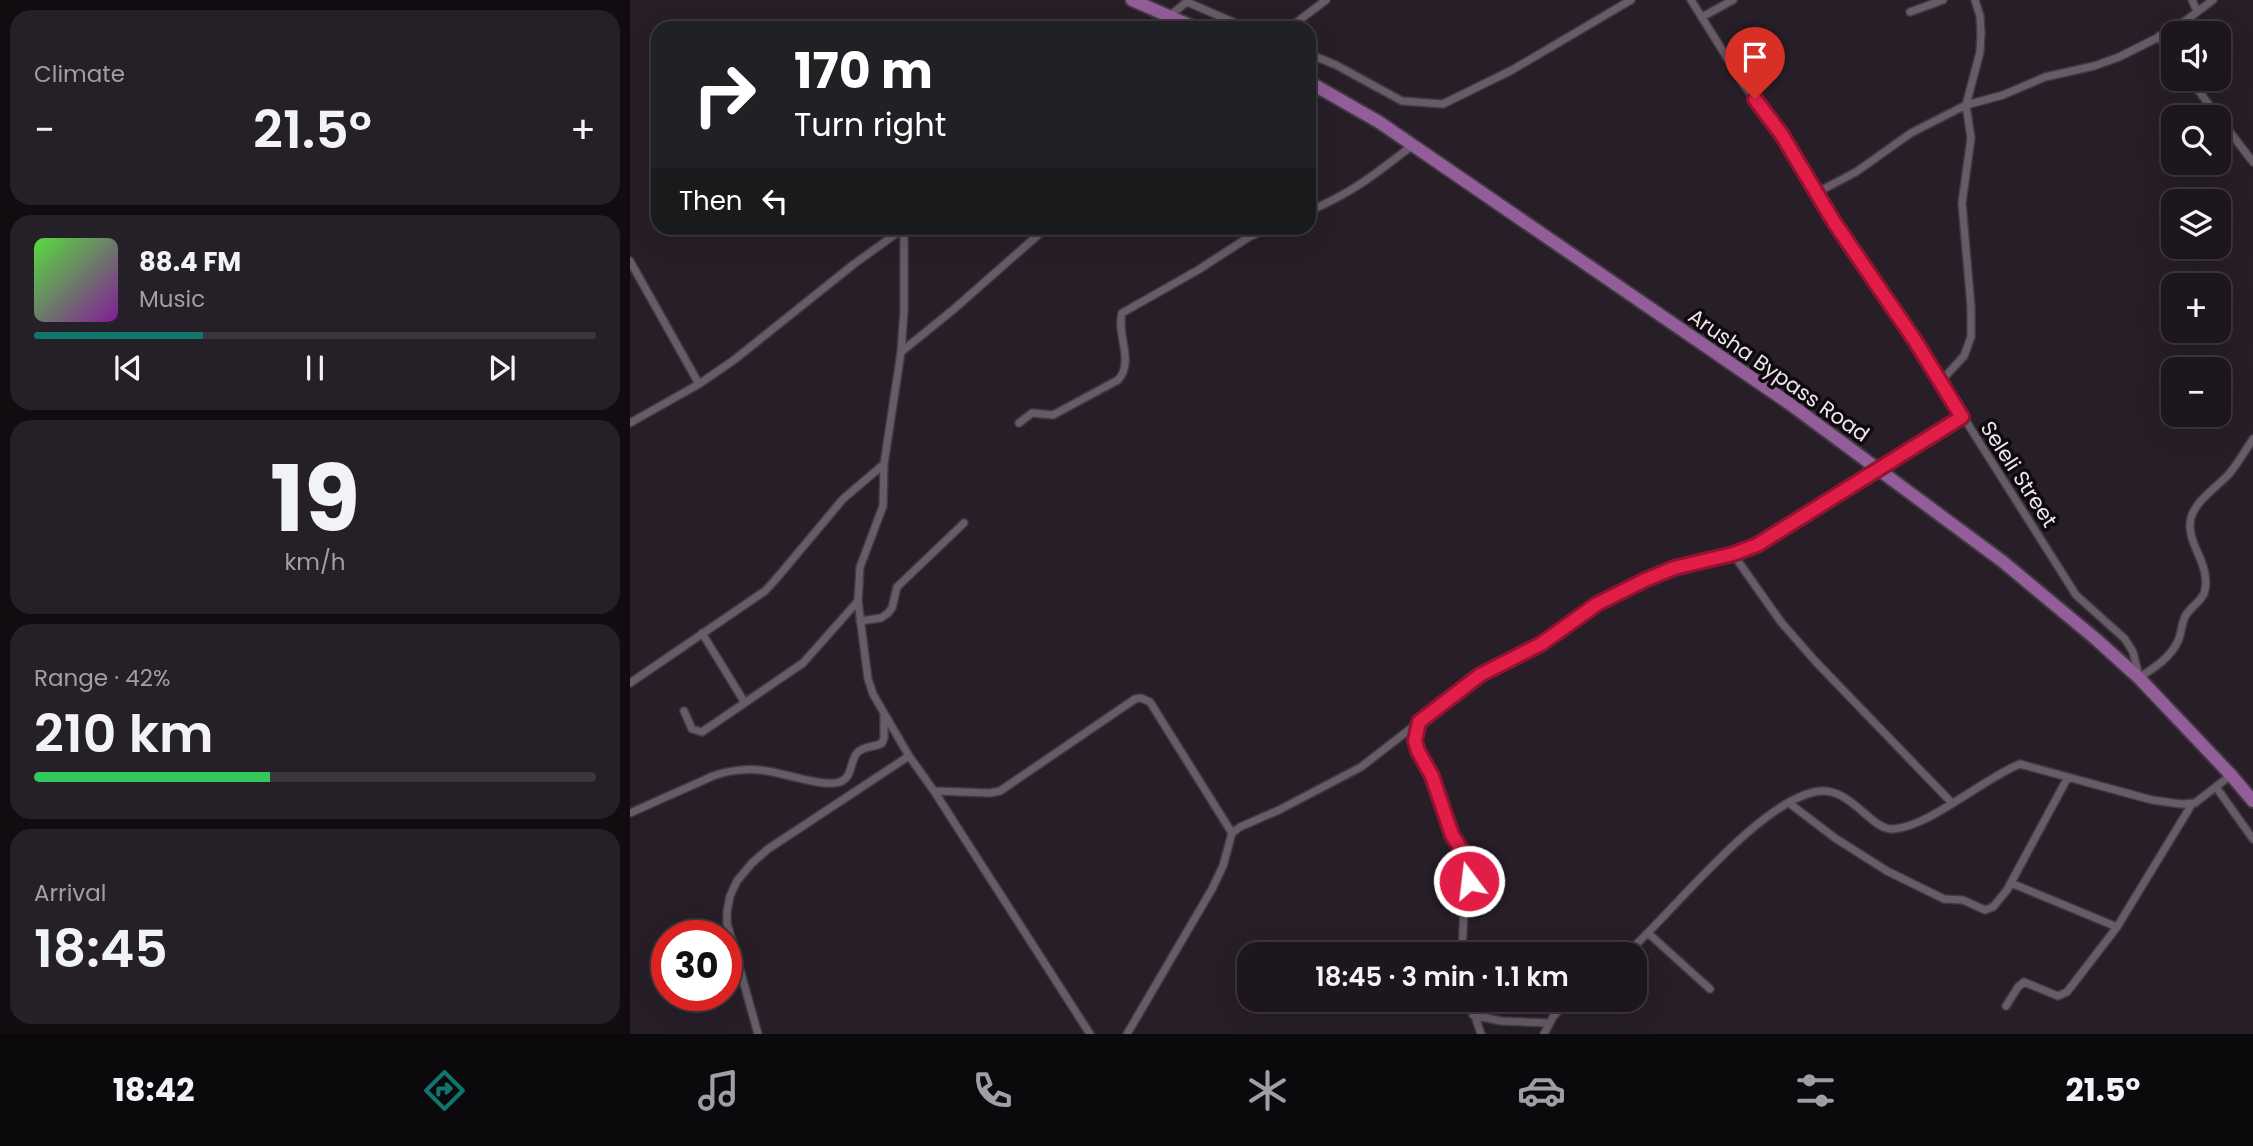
<!DOCTYPE html>
<html lang="en">
<head>
<meta charset="utf-8">
<style>
  body { margin:0; font-family:Poppins,sans-serif; background:#251f27; color:#f1f3f6; height:100vh; display:flex; flex-direction:column; font-size:26px; white-space:nowrap }
  * { box-sizing:border-box; margin:0 }
  p { font-size:23px; color:#a09fa4 }
  .icon { flex:none; width:38px; height:38px; fill:none; stroke:currentColor; stroke-width:2; stroke-linecap:round; stroke-linejoin:round }
  .map { position:relative; flex:1; overflow:hidden }
  .side { display:flex; flex-direction:column; gap:10px; padding:10px; background:#100c10; width:630px }
  .side>* { flex:none }
  .guide { position:absolute; left:21px; top:21px; width:665px; height:214px; border-radius:21px; box-shadow:0 7px 28px #0002,0 0 0 2px #3b353c; background:#202124; color:#fff; overflow:hidden }
  .buttons { position:absolute; left:1531px; top:21px; display:grid; gap:14px }
  .buttons a { display:grid; place-items:center; width:70px; height:70px; border-radius:14px; background:#1d161e; box-shadow:0 7px 28px #0002,0 0 0 2px #3b353c; font-size:35px }
  .speed { position:absolute; left:21px; top:920px; display:flex; gap:14px; font-size:35px; font-weight:700; text-align:center }
  .speed>* { display:grid; place-content:center; width:91px; height:91px; border-radius:50%; background:#1d161e; box-shadow:0 7px 28px #0002,0 0 0 2px #3b353c; line-height:1 }
  .speed .limit { border:10px solid #d22; background:#fff; color:#111 }
  .pin { position:absolute; display:grid; place-items:center; width:60px; height:60px; color:#fff; margin:-72px -30px; border-radius:50% 50% 50% 0; rotate:-45deg; box-shadow:0 0 7px #0007 }
  .pin .icon { rotate:45deg }
  .me { position:absolute; width:77px; margin:-38px; rotate:345deg; stroke-linejoin:round; filter:drop-shadow(0 0 5px #0008) }
  .turn { display:flex; align-items:center; gap:24px; height:147px; padding:0 28px; font-size:32px }
  .turn .icon { width:91px; height:91px; stroke-width:2.5 }
  .turn b { display:block; font-size:49px; line-height:60px }
  .then { display:flex; align-items:center; height:66px; padding:0 28px; background:#0003; gap:14px; font-size:26px }
  .big { font-size:52px; font-weight:600; line-height:1.1 }
  .side .widget { flex:1; display:flex; flex-direction:column; justify-content:center; gap:10px; min-width:0; padding:0 24px; border-radius:21px; background:#251f27 }
  .side .dial { align-items:center; gap:0 }
  .dial b { font-size:91px; line-height:1 }
  .song { display:flex; align-items:center; gap:21px }
  .cover { width:84px; height:84px; border-radius:10px; background:linear-gradient(135deg,hsl(110 70% 55%),hsl(290 70% 35%)) }
  .played { height:7px; border-radius:4px; background:linear-gradient(90deg,#0f766e 30%,#3b353c 30%) }
  .keys { display:flex; justify-content:space-around; direction:ltr }
  .heat { display:flex; justify-content:space-between; align-items:center; font-size:38px; direction:ltr }
  .charge { height:10px; border-radius:5px; background:linear-gradient(90deg,#34c759 42%,#3b353c 0) }
  .trip { position:absolute; left:607px; top:942px; width:410px; height:70px; border-radius:21px; background:#1d161e; box-shadow:0 7px 28px #0002,0 0 0 2px #3b353c; font-weight:600; line-height:70px; text-align:center }
  .tab-bar { display:flex; height:112px; justify-content:space-around; align-items:center; background:#0c090c; color:#a09fa4 }
  .tab-bar .icon { width:49px; height:49px }
  .tab-bar .selected { color:#0f766e }
  .tab-bar b { font-size:32px; color:#f1f3f6 }
  main { display:flex; flex:1; min-height:0 }
  .map>svg:first-child { display:block }
</style>
</head>
<body>
<main>
<section class="side">
<div class="widget"><p>Climate</p>
<div class="heat"><a>−</a><b class="big">21.5°</b><a>+</a></div>
</div>
<div class="widget">
<div class="song"><i class="cover"></i><div><b>88.4 FM</b><p>Music</p></div></div>
<div class="played"></div>
<div class="keys"><svg class="icon" aria-label="previous" viewBox="0 0 24 24"><path d="M18 5L8 12l10 7zM5 5v14"/></svg><svg class="icon" aria-label="pause" viewBox="0 0 24 24"><path d="M8 5v14M16 5v14"/></svg><svg class="icon" aria-label="next" viewBox="0 0 24 24"><path d="M6 5l10 7-10 7zM19 5v14"/></svg></div>
</div>
<div class="widget dial"><b>19</b><p>km/h</p></div>
<div class="widget"><p>Range · 42%</p><b class="big">210 km</b><div class="charge"></div></div>
<div class="widget"><p>Arrival</p><b class="big">18:45</b></div>
</section>
<div class="map">
<svg width="1623" height="1034" viewBox="0 0 1623 1034">
  <rect width="100%" height="100%" fill="#271e28"/>
  <g fill="none" stroke-linecap="round" stroke-linejoin="round">
    <defs>
      <path id="street" d="M1061,0L1114,85L1152,135L1204,222L1284,339L1446,595L1495,639L1503,652L1509,676
        M1562,0L1567,11
        M557,2L617,28
        M1280,12L1313,0
        M1072,17L1103,0
        M525,28L559,0
        M659,28L696,0
        M1529,36L1544,56
        M679,54L706,65L772,101L813,104L882,70L1001,0
        M1560,79L1588,117
        M1589,118L1623,162
        M1186,193L1226,172L1281,133L1336,105L1373,95L1415,77L1464,66L1489,57L1543,30L1583,0
        M679,211C722,193 747,173 783,145
        M274,228V311L271,352L254,464L253,506L230,567L228,601L238,679L243,694L279,756L304,791L460,1034
        M0,261L69,384
        M271,352L324,309L416,228
        M1310,382L1334,356L1341,337V307L1332,203L1341,138L1336,105L1350,52L1351,33L1350,16L1345,0
        M0,423L69,384L104,360L224,264L274,228
        M389,423L402,413L423,415L488,380C505,362 486,334 492,313L568,270L619,237L639,228
        M1103,554L1151,622L1186,662L1321,802
        M230,621L251,618L258,613L262,608L267,587L334,523
        M72,633L115,703
        M1510,677C1524,668 1541,657 1548,641C1552,633 1551,623 1556,615C1567,599 1579,600 1575,574C1572,555 1556,538 1561,518C1565,501 1587,487 1599,474C1608,463 1615,451 1623,439
        M0,683L135,591L146,579L213,499L254,464
        M54,711L62,729L72,732L173,663L228,601
        M789,723L785,741L788,751L802,777L822,835L841,865V873L834,908L832,954
        M1586,787L1623,839
        M304,791L360,793L370,791L505,699L511,698L520,702L602,833
        M1159,803L1205,838L1257,871L1314,899L1333,900L1355,910L1363,907L1377,890L1438,777
        M0,813L83,776C99,770 120,768 137,771C154,773 197,789 212,781C223,775 220,761 227,753C234,745 244,748 252,743L254,738V715
        M1381,883L1487,927
        M1018,933L1080,989
        M996,954C1043,912 1126,805 1184,792C1221,784 1239,830 1263,829C1299,827 1354,778 1390,764L1522,800L1551,804L1565,803L1601,775
        M839,999L851,1034
        M1376,1006L1388,987L1394,982L1428,996L1437,992L1487,927L1562,804
        M843,1015L871,1021L919,1023
        M128,1034L97,923V912L100,896L107,881L122,863L138,849L279,756
        M497,1034L582,889L593,866L602,833L610,827L649,810L731,767L850,675L911,644L967,604L1015,580L1044,568L1103,554L1127,545L1247,468L1332,417
        M914,1034L923,1017L938,999"/>
      <path id="primary" d="M502,0L566,28
        M679,82L749,122L1160,404L1372,561L1467,640L1510,679L1601,775L1623,801"/>
    </defs>
    <use href="#street" stroke="#403941" stroke-width="10"/>
    <use href="#primary" stroke="#403941" stroke-width="16"/>
    <use href="#street" stroke="#665b67" stroke-width="7"/>
    <use href="#primary" stroke="#925d98" stroke-width="12"/>
  </g>
  <g fill="none" stroke-linecap="round" stroke-linejoin="round">
    <defs>
      <path id="route" d="M839,881L841,865L822,835L802,776L788,751L785,741L789,722L850,675L911,644L967,604L1015,580L1044,568L1103,554L1127,545L1332,417L1284,339L1204,222L1152,135L1125,99"/>
    </defs>
    <use href="#route" stroke="#92132f" stroke-width="18"/>
    <use href="#route" stroke="#e11d48" stroke-width="12"/>
  </g>
  <g text-anchor="middle" dominant-baseline="central" stroke-width="7" stroke-linejoin="round" paint-order="stroke">
    <g font-size="21" fill="#ece5ec" stroke="#0e0a0e">
      <text transform="translate(1149 375) rotate(35)">Arusha Bypass Road</text>
      <text transform="translate(1389 474) rotate(57)">Seleli Street</text>
    </g>
  </g>
</svg>
<div class="buttons">
<a><svg class="icon" aria-label="sound" viewBox="0 0 24 24"><path d="M4 9h4l5-4v14l-5-4H4zM17 9q2 3 0 6"/></svg></a>
<a><svg class="icon" aria-label="search" viewBox="0 0 24 24"><circle cx="10" cy="10" r="6"/><path d="M15 15l6 6"/></svg></a>
<a><svg class="icon" aria-label="layers" viewBox="0 0 24 24"><path d="M12 4l9 5-9 5-9-5zM3 14l9 5 9-5"/></svg></a>
<a>+</a>
<a>−</a>
</div>
<div class="speed"><div class="limit">30</div></div>
<div class="pin" style="left:1125px;top:99px;background:#d93025"><svg class="icon" aria-label="arrive" viewBox="0 0 24 24"><path d="M6 21V4h12l-3 4 3 4H6"/></svg></div>
<svg class="me" style="left:839px;top:881px" viewBox="-20 -20 40 40"><circle r="17" fill="#e11d48" stroke="#fff" stroke-width="3"/><path d="M0-11L8 9 0 5-8 9z" fill="#fff"/></svg>
<div class="trip">18:45 · 3 min · 1.1 km</div>
<div class="guide">
<div class="turn"><svg class="icon" aria-label="right" viewBox="0 0 24 24"><path d="M7 20v-9h11M14 6l5 5-5 5"/></svg><div><b>170 m</b>Turn right</div></div>
<div class="then">Then<svg class="icon" aria-label="left" viewBox="0 0 24 24"><path d="M17 20v-9H6M10 6l-5 5 5 5"/></svg></div>
</div>
</div>
</main>
<nav class="tab-bar">
<b>18:42</b>
<svg class="icon selected" aria-label="directions" viewBox="0 0 24 24"><path d="M12 3l9 9-9 9-9-9zM9 14v-3h6M13 9l2 2-2 2"/></svg>
<svg class="icon" aria-label="music" viewBox="0 0 24 24"><path d="M9 18V5l10-2v13"/><circle cx="6" cy="18" r="3"/><circle cx="16" cy="16" r="3"/></svg>
<svg class="icon" aria-label="phone" viewBox="0 0 24 24"><path d="M5 4h4l2 5-3 2q2 4 5 5l2-3 5 2v4C11 20 4 13 5 4z"/></svg>
<svg class="icon" aria-label="climate" viewBox="0 0 24 24"><path d="M12 3v18M4 7l16 10M4 17L20 7"/></svg>
<svg class="icon" aria-label="car" viewBox="0 0 24 24"><path d="M5 17H2v-5l4-1 3-4h7l3 4 3 1v5h-3M9 17h6M6 11h13"/><circle cx="7" cy="17" r="2"/><circle cx="17" cy="17" r="2"/></svg>
<svg class="icon" aria-label="filters" viewBox="0 0 24 24"><path d="M4 7h16M4 17h16"/><circle cx="9" cy="7" r="2"/><circle cx="15" cy="17" r="2"/></svg>
<b>21.5°</b>
</nav>
</body>
</html>
